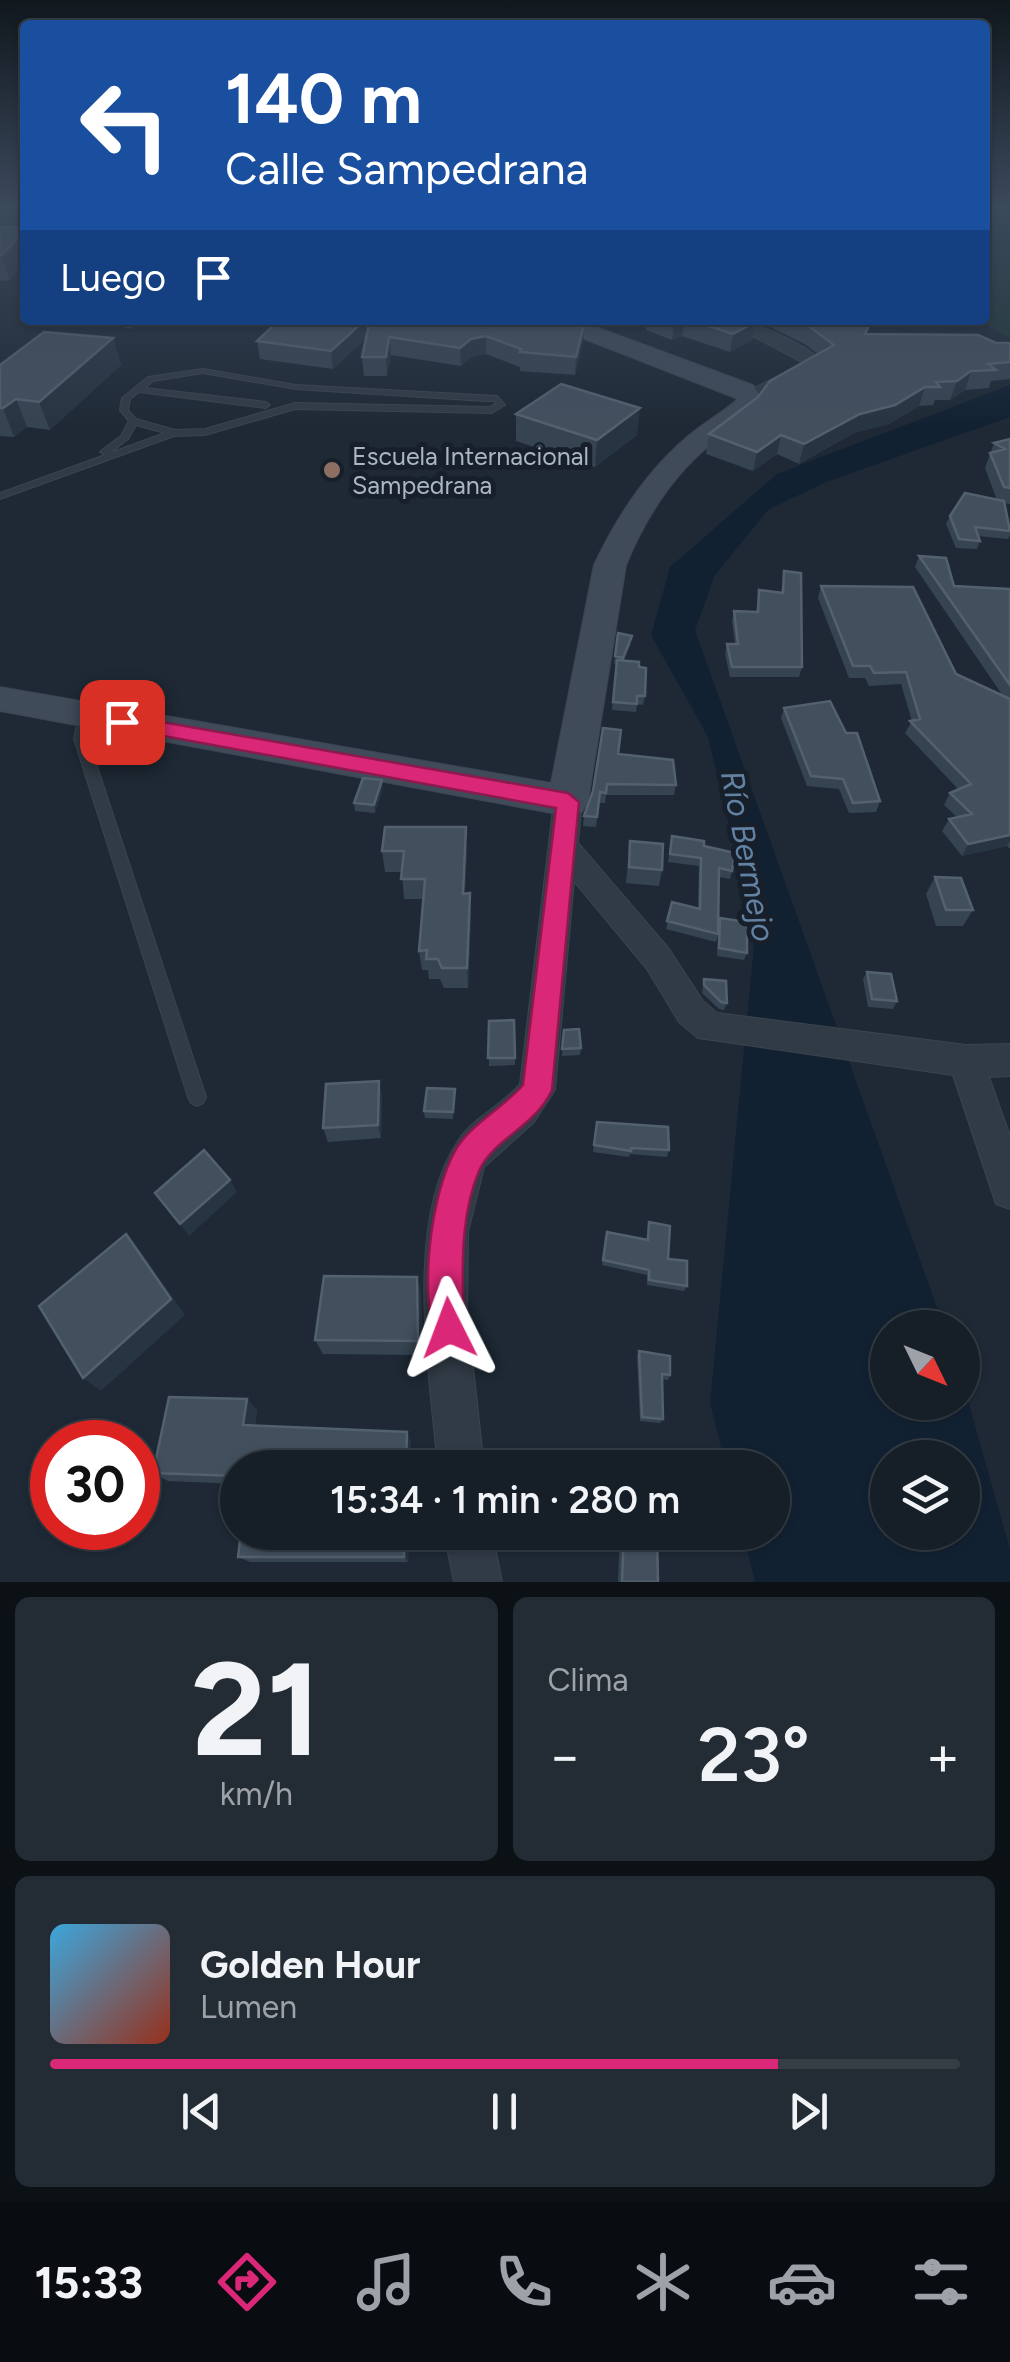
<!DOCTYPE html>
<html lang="es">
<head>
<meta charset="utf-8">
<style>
  body { margin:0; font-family:Figtree,sans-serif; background:#232c34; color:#f1f3f6; height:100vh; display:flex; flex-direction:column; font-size:38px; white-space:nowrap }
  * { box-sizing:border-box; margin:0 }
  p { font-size:32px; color:#9ea2a8 }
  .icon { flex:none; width:55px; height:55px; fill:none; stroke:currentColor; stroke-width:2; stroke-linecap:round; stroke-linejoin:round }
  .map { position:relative; height:1582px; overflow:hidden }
  .details { display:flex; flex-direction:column; gap:15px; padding:15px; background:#0c1116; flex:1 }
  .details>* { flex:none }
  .banner { position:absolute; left:20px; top:20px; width:970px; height:305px; border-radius:10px; box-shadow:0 2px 8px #0004,0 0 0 2px #353d45; background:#1a4fa0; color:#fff; overflow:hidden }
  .needle { width:65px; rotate:133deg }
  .controls { position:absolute; left:870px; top:1310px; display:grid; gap:20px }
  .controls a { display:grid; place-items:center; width:110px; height:110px; border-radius:50%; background:#161f28; box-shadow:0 2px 8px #0004,0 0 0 2px #353d45; font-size:50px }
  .speed { position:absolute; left:30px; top:1420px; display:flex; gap:20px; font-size:50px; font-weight:700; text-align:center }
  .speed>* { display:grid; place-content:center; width:130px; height:130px; border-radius:50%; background:#161f28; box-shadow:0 2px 8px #0004,0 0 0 2px #353d45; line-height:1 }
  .speed .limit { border:15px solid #d22; background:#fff; color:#111 }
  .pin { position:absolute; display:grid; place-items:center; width:85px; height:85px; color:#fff; margin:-42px; border-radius:20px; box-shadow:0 5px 15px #0006 }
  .me { position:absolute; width:110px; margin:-55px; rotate:357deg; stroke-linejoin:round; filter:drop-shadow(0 0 8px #0008) }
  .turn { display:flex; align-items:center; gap:35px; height:210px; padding:0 40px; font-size:45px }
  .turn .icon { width:130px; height:130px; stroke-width:2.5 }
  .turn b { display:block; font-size:70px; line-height:85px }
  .then { display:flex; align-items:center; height:95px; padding:0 40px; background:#0003; gap:20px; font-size:38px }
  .big { font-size:75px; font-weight:600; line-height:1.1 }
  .details .tile { flex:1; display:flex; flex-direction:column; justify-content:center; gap:15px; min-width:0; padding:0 35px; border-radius:15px; background:#232c34 }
  .details .dial { align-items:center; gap:0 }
  .dial b { font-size:130px; line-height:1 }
  .song { display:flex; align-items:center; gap:30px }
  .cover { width:120px; height:120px; border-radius:15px; background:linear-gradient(135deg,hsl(200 70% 55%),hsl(10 70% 35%)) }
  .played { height:10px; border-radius:5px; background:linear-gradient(90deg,#db2777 80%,#353d45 80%) }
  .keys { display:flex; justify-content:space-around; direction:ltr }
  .heat { display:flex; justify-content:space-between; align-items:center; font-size:55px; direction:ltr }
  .details .tiles { flex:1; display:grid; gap:15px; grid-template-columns:1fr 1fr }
  .tile:last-child { grid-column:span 2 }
  .trip { position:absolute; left:220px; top:1450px; width:570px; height:100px; border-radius:50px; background:#161f28; box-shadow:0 2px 8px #0004,0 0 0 2px #353d45; font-weight:600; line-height:100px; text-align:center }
  .dock { display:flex; height:160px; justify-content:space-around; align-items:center; background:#090c10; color:#9ea2a8 }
  .dock .icon { width:70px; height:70px }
  .dock .active { color:#db2777 }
  .dock b { font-size:45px; color:#f1f3f6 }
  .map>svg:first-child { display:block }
</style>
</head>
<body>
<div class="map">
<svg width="1010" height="1582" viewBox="0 0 1010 1582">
  <rect width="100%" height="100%" fill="#1e2935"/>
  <path fill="#203536" d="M985,207H1010V339L979,320H985Z"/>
  <path fill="#122132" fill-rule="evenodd" d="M1010,385V417L829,481L769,509L715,575L695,630L944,1327L888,1328V1402H962L963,1383L1010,1549V1582H755L743,1533L772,1532V1468L726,1467L710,1403L755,934L708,737L651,635L670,567L777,474ZM888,1458H962V1532H888Z"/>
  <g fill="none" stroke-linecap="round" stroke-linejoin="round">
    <defs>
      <path id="lane" d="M203,369L296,385L497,396L505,405L492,413L295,409L205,435L174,436L0,499V493L105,455L100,452L102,450L121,436L129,421L120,410L122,398L148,377ZM203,373L296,389L485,401H494L496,404L490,407L295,403L205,429L175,430L136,419L128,410L130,399L139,392L266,408L270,405L266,402L145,388L153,381ZM136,425L165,433L110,453L128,439Z
        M85,711L91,715L88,739L206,1097L203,1103L197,1106L191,1103L188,1097L74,739L79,715Z"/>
      <path id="street" d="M722,320C756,320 800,341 826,364L757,400H745V392L806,364Z
        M568,791L578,794L582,801L578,843L669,949L703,1001L717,1013L966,1045L1010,1044V1076L989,1077L1010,1136V1209L996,1204L953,1075L698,1038L679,1022L647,969L574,881L555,1090L534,1122L484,1167L468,1232L467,1312L484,1468H438C430,1375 403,1222 458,1141C473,1117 502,1106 520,1084L554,801L558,794Z
        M444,1532H492L502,1582H454Z"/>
      <path id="secondary" d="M546,320H577L753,385L763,400C749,419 728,430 710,445C671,477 645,519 626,565L588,801L582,812L568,816L0,711V687L551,783L594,565C617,516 646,472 687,437C703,423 722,413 738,399L549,325Z"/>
    </defs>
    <use href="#lane" stroke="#3b444f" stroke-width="2"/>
    <use href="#street" stroke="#3b444f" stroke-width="2"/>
    <use href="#secondary" stroke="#3b444f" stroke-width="2"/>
    <use href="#lane" fill="#313b46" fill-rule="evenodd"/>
    <use href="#street" fill="#313b46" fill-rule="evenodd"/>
    <use href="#secondary" fill="#3f4b59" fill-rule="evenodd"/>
  </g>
  <path fill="#364452" d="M0,227H25V263L10,280L0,281Z
    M90,320H179L172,326L137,325L132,329Z
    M256,320H572L584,325L583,342L575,375L520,371V367L486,354L471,357L461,366L391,355L387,376H364L362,357L366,338L333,369L260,359L257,341L274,325L256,323Z
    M647,320H872L867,334L996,343H1010V379L991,381L989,388L965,390L950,400H935L933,405L919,406L889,424L854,433L799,464L777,454L753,471L706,454L709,434L818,354L805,344L764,324L755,323L752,340L730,352L682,336L672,340L646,330Z
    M113,338L121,365L50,430L27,427L14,437L0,436V365Z
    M516,414L637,435L595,467L516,441Z
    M1010,439V504L1005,503L1010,526V535L1008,539L978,536L980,541L977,549L956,548L946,524L950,516L997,500L985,468L994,443Z
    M919,556L954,586L1010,589V849L1007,846L962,856L942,831L949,819L957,817L944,805L950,793L958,789L905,733L912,721L901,684L869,686L865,678H849L818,598L821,586L956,674L1003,696L915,567Z
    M784,571L802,667L799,677H730L725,654L727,644H735L732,621L734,611L756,612L759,590L781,593Z
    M618,633L631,644L624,661L639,667L645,696L643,705L637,704L636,712L612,710L616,665L614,664Z
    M784,708L880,801L876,812L849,813L839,789L807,786L781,718Z
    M618,754L676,785L674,795H606L605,803H599L596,827L583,826L584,816Z
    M382,780L383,788L375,813L355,811L354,803Z
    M672,836L704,846L732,871L730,879L719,877L718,926L720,918L747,953L744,960L717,956L718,935L716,942L666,929L672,902L698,909L699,866L668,862Z
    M630,841L662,870L659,886L626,883Z
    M467,848L465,894L471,914L468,988H444L440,979H429L428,970H422L419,951L423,899H404L402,872H385L382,851Z
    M935,877L973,910L963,926H936L926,894Z
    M867,972L897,1001L893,1009L868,1007L863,979Z
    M704,979L727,1003L724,1010L719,1009L702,993Z
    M514,1020L515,1065L489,1066V1021Z
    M564,1030L581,1048L580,1055L562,1056Z
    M455,1089L453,1119L425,1118L424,1111Z
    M382,1095L381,1138L328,1142L323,1128Z
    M597,1122L669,1150L667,1157L630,1154L629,1157L593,1152Z
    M649,1222L668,1259L687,1286L684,1291L647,1285V1275L602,1265L605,1238L646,1240Z
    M421,1293L422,1355L323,1354L315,1340Z
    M639,1351L670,1375L668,1380L662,1379L663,1419L660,1423L640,1421L637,1356Z
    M247,1399L257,1410L255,1426L411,1442L238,1468V1484L168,1481L153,1473Z
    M409,1532L408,1562H250L238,1557Z
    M620,1532H657L658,1582H618Z"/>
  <path fill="#273441" d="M25,230V263L10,280L1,256Z
    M129,320H135L137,325L132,329Z
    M365,320H372L373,332L333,369L331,351Z
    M680,320H685L682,336L672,340L674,322Z
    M755,322L752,340L730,352L733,334Z
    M584,325L583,342L575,375L576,357Z
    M486,336V354L471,357L461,366L460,348L471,339Z
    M389,337L391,355L387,376L386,357Z
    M113,338L121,365L50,430L39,402Z
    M971,371L965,390L950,400L957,381Z
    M925,387L919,406L889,424L854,433L799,464L804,444L860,414Z
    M16,399L27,427L14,437L3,408Z
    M640,408L637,435L595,467L597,440Z
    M781,435L777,454L753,471L757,452Z
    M632,636L631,644L622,666L623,658Z
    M382,780L383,788L375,813L374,805Z
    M466,827L467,848L464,914L463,894Z
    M1010,835V841L1007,846L962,856L968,844Z
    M470,893L471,914L468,988L467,968Z
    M379,1081L382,1095L381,1138L378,1125Z
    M230,1180L237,1192L189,1236L180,1224Z
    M126,1234L141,1252L185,1315L101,1391L83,1378Z
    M417,1277L421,1293L422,1355L418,1341Z
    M247,1399L257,1410L254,1436L243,1425Z
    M407,1432L411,1442L410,1468H406Z
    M404,1532H409L408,1562L404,1557Z"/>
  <path fill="#42505e" stroke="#53606e" stroke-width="2.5" d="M0,227H25V230L1,256H0Z
    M279,320H365L331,351L257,341Z
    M370,320H572L584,325L576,357L520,352L521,349L486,336L471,339L460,348L389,337L386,357H362Z
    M691,320H751L755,322L733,334Z
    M796,320H871L865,334L978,335L996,343H1010V362L988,364L996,370L971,371L957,381L936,382L940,387H925L895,405L860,414L804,444L781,435L757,452L709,434L758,397L770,381L834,345L809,326Z
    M44,332L113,338L39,402L16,399L3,408H0V365Z
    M561,384L640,408L597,440L516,414Z
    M1010,439V488L1004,487L990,453L1005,449L994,443Z
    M965,493L1004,501L1010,531L975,527L980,541L959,539L950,516Z
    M919,556L946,558L954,586L1010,589V685Z
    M784,571L801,573L802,667H732L727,644H738L734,611L758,612L759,590L783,593Z
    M821,586L913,587L956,674L1010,699V835L968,844L949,819L972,814L950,793L971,784L910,721L920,719L906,672L874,673L870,666H853Z
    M618,633L632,636L623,658L615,656Z
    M617,660L639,662V667L646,668L645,696H637V704L613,702Z
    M830,701L846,733H857L880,801L853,803L843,779L811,776L784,708Z
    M603,728L621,730L618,754L673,760L676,785L607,784L606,793L600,792L597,817L584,816L593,791Z
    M363,778L382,780L374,805L354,803Z
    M385,827H466L463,894L470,893L467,968H442L438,959H426L427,950L419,951L425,879H401L404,851H382Z
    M672,836L704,841V846L735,853L732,871L719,868L718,934L667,921L672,902L700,909L701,858L670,854Z
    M630,841L663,844L662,870L629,867Z
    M935,877L961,878L973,910H946Z
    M720,918L747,922V953L719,948Z
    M867,972L891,974L897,1001L872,999Z
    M704,979L726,981L727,1003L721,1002L704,985Z
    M514,1020L515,1058H488L489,1021Z
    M579,1029L581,1048L562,1049L564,1030Z
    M379,1081L378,1125L323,1128L326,1084Z
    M427,1088L455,1089L453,1112L424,1111Z
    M597,1122L668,1127L669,1150L631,1148V1151L594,1145Z
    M204,1150L230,1180L180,1224L155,1193Z
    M649,1222L670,1226L668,1259L687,1261V1286L649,1280V1270L603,1260L607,1232L648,1240Z
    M126,1234L171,1299L83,1378L39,1306Z
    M324,1276L417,1277L418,1341L315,1340Z
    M639,1351L670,1356V1375L662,1374L663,1419L642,1417Z
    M169,1397L247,1399L243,1425L407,1432L406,1468H238V1476L153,1473Z
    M241,1532H404V1557H238Z
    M624,1532H657L658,1582H622Z"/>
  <linearGradient id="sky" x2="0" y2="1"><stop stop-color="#10171d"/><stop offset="0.48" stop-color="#3b495c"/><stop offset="1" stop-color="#3b495c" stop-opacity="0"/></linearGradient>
  <rect width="1010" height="429" fill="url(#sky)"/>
  <path fill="#db2777" stroke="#8e194d" stroke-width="2.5" d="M122,715L568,793L579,802L552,1090C535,1127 493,1139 479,1171C463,1209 462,1254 463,1295C464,1311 468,1324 461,1341L449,1346L437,1341C418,1295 431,1192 456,1149C470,1125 503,1108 523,1085L556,808L115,727L112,722L115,717Z"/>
  <circle fill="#8d6e63" stroke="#17202a" stroke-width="4" cx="332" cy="470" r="10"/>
  <g text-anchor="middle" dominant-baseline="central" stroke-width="10" stroke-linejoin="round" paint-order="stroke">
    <g font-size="25" fill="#abb6c3" stroke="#17202a" text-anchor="start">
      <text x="352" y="456">Escuela Internacional<tspan x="352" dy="29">Sampedrana</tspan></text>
    </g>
    <g font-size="32" font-style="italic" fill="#6282a4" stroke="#17202a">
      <text transform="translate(748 856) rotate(79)">Río Bermejo</text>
    </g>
  </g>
</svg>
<div class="controls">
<a><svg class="needle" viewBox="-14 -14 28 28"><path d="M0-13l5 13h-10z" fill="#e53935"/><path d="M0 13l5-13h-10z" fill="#9ea2a8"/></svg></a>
<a><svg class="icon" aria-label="layers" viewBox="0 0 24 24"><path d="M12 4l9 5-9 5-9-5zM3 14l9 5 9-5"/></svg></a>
</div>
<div class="speed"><div class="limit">30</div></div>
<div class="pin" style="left:122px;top:722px;background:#d93025"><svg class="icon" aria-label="arrive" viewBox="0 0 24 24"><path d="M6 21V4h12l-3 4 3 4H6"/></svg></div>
<svg class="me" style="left:449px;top:1328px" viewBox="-20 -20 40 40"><path d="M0-17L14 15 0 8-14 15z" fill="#db2777" stroke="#fff" stroke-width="4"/></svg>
<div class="trip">15:34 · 1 min · 280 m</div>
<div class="banner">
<div class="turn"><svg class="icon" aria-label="left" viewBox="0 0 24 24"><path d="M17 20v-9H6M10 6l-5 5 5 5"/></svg><div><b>140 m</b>Calle Sampedrana</div></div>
<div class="then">Luego<svg class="icon" aria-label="arrive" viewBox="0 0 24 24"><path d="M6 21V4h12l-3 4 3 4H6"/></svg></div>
</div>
</div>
<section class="details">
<div class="tiles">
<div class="tile dial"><b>21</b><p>km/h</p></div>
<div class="tile"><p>Clima</p>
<div class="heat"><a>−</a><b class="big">23°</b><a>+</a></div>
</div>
<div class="tile">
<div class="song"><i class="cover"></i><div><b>Golden Hour</b><p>Lumen</p></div></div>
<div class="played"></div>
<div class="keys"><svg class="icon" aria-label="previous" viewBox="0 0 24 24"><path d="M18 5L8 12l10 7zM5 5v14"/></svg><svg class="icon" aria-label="pause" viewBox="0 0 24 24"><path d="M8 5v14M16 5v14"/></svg><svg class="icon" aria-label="next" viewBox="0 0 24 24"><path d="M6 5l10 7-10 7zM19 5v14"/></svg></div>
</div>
</div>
</section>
<nav class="dock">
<b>15:33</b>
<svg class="icon active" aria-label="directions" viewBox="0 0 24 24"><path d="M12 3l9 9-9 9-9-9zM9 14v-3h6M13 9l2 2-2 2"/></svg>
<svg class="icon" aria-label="music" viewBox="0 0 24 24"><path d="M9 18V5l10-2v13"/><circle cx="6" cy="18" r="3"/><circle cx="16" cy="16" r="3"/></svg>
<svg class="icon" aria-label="phone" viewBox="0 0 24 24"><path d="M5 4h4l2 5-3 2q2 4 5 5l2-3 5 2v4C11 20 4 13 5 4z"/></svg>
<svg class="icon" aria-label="climate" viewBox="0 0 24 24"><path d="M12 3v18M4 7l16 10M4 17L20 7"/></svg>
<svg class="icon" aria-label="car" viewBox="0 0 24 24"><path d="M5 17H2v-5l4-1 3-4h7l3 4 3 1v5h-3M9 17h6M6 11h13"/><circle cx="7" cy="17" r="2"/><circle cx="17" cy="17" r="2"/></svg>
<svg class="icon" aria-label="filters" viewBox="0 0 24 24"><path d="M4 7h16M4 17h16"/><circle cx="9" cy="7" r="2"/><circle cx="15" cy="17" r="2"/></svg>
</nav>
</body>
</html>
